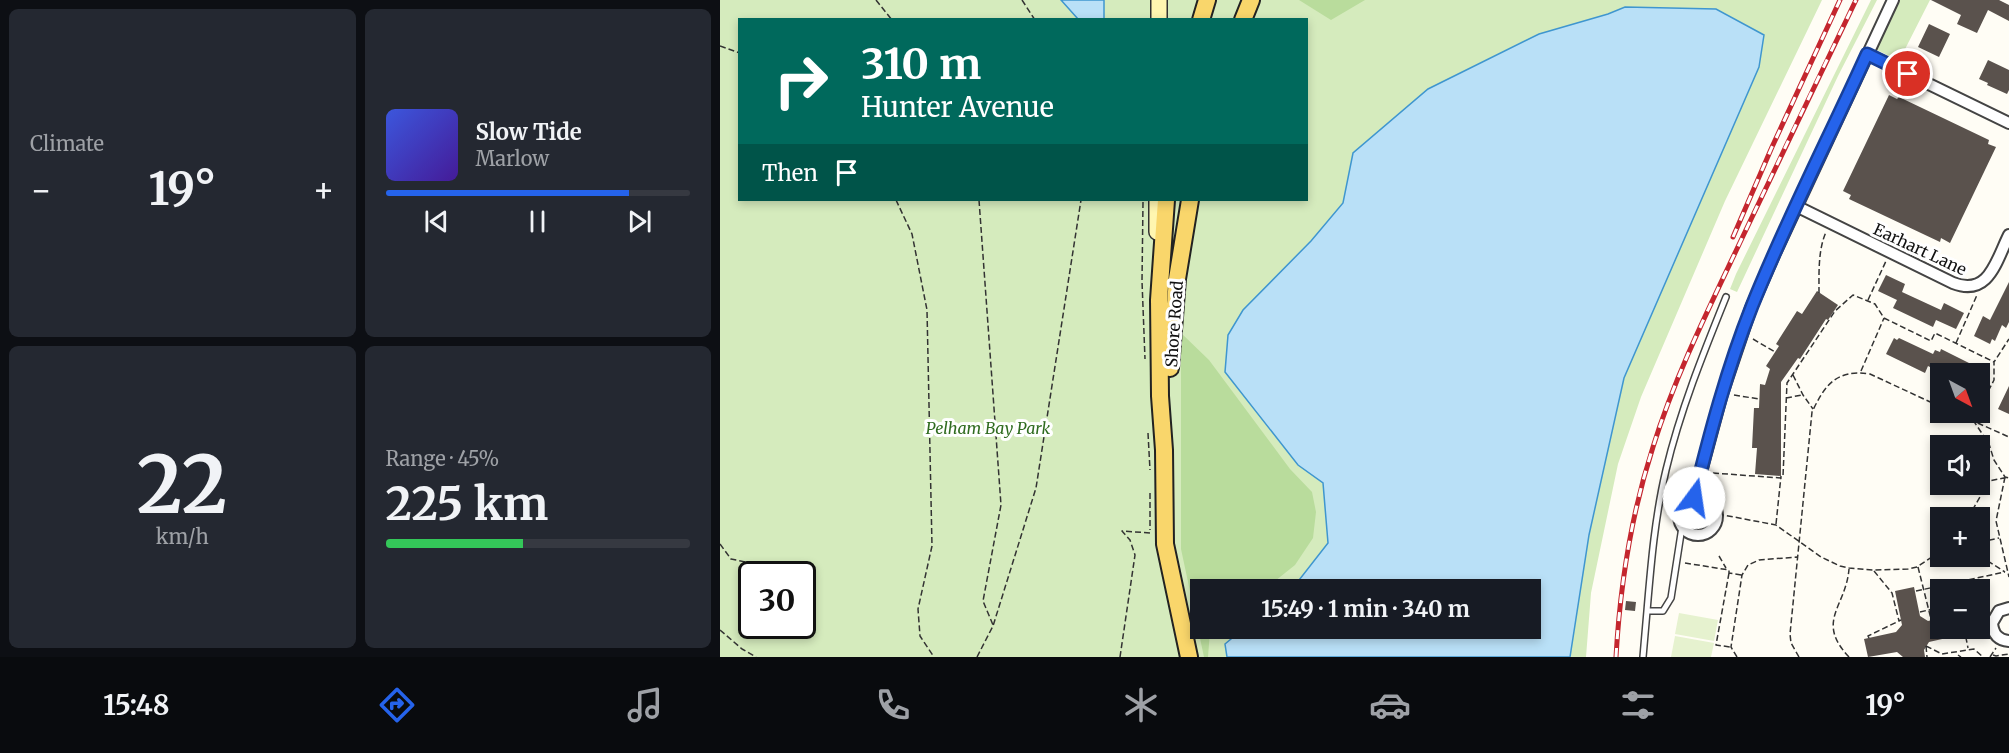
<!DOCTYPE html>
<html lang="en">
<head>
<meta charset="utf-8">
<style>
  body { margin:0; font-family:Merriweather,serif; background:#242831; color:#f1f3f6; height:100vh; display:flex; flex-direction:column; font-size:22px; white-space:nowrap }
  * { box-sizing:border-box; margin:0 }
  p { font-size:20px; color:#9ea1a6 }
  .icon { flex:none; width:33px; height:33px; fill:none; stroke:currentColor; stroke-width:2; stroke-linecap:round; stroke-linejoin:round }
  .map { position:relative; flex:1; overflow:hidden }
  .panel { display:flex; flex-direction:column; gap:9px; padding:9px; background:#0d0f14; width:720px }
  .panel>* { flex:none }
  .hud { position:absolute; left:18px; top:18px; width:570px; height:183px; border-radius:0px; box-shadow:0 3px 9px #0003; background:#00695c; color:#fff; overflow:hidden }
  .needle { width:39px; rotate:139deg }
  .fabs { position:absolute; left:1210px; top:363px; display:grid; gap:12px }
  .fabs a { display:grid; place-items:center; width:60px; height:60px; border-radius:0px; background:#171b24; box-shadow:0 3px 9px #0003; font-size:30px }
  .speed { position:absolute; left:18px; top:561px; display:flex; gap:12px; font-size:30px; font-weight:700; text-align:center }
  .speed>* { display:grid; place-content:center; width:78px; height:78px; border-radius:50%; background:#171b24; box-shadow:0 3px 9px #0003; line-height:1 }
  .speed .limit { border:3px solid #111; border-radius:9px; background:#fff; color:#111 }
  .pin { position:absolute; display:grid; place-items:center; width:51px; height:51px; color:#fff; margin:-26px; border:3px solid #fff; border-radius:50%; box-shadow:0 2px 6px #0007 }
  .me { position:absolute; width:66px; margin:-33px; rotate:14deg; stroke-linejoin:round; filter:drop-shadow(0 0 4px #0008) }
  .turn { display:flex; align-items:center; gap:21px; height:126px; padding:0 24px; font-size:27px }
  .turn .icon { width:78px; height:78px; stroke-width:2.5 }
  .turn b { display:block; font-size:42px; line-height:51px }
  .then { display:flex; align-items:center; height:57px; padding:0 24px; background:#0003; gap:12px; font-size:22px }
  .big { font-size:45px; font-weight:700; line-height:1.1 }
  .panel .card { flex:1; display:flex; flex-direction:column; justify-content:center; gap:9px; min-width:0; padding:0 21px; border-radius:9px; background:#242831 }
  .panel .dial { align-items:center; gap:0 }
  .dial b { font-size:78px; line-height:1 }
  .song { display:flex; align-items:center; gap:18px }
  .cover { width:72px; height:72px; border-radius:9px; background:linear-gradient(135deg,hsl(230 70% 55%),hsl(260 70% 35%)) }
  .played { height:6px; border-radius:3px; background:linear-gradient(90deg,#2563eb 80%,#363941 80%) }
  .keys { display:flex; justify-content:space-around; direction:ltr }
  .heat { display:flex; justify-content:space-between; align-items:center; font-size:33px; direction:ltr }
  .charge { height:9px; border-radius:4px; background:linear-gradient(90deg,#34c759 45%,#363941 0) }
  .panel .tiles { flex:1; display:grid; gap:9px; grid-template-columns:repeat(2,1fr) }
  .trip { position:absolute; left:470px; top:579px; width:351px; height:60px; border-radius:0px; background:#171b24; box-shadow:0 3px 9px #0003; font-weight:700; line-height:60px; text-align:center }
  .tab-bar { display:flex; height:96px; justify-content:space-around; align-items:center; background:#090b0e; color:#9ea1a6 }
  .tab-bar .icon { width:42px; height:42px }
  .tab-bar .current { color:#2563eb }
  .tab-bar b { font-size:27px; color:#f1f3f6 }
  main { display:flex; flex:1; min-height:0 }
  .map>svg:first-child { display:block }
</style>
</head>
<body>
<main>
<section class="panel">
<div class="tiles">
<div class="card"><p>Climate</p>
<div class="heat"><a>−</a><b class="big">19°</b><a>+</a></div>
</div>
<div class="card">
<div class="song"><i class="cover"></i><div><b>Slow Tide</b><p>Marlow</p></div></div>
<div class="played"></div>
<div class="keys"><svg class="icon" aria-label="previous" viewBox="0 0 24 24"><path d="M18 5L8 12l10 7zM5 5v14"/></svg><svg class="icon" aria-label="pause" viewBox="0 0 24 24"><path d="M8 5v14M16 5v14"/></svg><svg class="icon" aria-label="next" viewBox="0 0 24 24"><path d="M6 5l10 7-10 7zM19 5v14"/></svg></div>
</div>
<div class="card dial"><b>22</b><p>km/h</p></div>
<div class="card"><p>Range · 45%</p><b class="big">225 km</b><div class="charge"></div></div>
</div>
</section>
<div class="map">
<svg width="1289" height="657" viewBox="0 0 1289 657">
  <rect width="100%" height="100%" fill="#fffdf5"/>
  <path fill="#d5ebbd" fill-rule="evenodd" d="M0,0H1102L1005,201L921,397L898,464L871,593L866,657H733L810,628V590H480V628L715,629L709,657H0ZM20,20H586V200H20ZM32,574H82V626H32Z
    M1151,0H1157L1118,76L1017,292L1010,289L1016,274Z
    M1180,0H1210L1179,61L1155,49Z"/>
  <path fill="#b9dc9c" d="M579,0H645L611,20Z
    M461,333L489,360L570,469L592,492L596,512L593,538L575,565L545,589L480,590V628L493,629L490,631L488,657H484L461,549Z"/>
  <path fill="#e6f2cf" d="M959,613L998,620L994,641L955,634Z
    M955,636L994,643L991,657H951Z"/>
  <path fill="#b9e0f7" stroke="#3f96cf" stroke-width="1.5" d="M341,0H384V19H358Z
    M905,7L996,9L1044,35L1039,67L904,378L869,535L850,657H507L505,644L523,629L810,628V590L570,589L576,584L608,543L603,483L578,465L505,372L508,335L523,310L591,241L623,203L633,153L708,89L819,34L888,14Z"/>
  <path fill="#5a524d" d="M1211,0H1279L1289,5V21L1268,10L1257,33L1237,24L1241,15Z
    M1209,24L1230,34L1219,57L1198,47Z
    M1268,60L1289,70V90L1287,94L1267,85L1268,83L1259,79Z
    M1169,95L1177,99L1179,97L1269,140L1268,144L1276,147L1230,243L1221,238L1220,242L1129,199L1131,195L1123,191Z
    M1166,275L1185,284L1182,292L1221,310L1224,303L1244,313L1236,329L1216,320L1213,327L1173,308L1177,300L1158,291Z
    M1289,282V322L1286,328L1282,325L1275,341L1272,339L1270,344L1254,336L1263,316L1270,320Z
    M1097,291L1118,305L1108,320L1106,319L1080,359L1078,358L1061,382V476L1035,474L1037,448H1032L1034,408H1039L1040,384L1045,385L1050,369L1046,366L1059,346L1056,344L1077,311L1082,314Z
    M1174,338L1177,340L1179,338L1213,354L1215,350L1220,352L1221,349L1251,364L1250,367L1265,374H1223L1208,366L1205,373L1166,354Z
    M1289,386V414L1278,409Z
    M1194,587L1200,616L1208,621L1221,618V628H1252L1253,632L1209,642L1204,650L1205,657H1183L1177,652L1148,657L1144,639L1176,632L1182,625L1175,591Z
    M906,601L916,602L915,611L905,610Z"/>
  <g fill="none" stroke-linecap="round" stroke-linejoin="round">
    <defs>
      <path id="lane" d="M927,611C931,564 935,516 946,470C960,411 983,354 1006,297
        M923,657L927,611H943L951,598L962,527"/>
      <path id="street" d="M1147,54L1289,123
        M1076,206L1233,283C1269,297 1276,261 1289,235
        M959 516a19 19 0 1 1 38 0a19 19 0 1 1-38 0Z
        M974,498L1002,394L1031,308L1055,253L1173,0
        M1289,608L1279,611L1272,623C1273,634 1278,640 1289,641"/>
      <path id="secondary" d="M439,20V0
        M437,232V200"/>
      <path id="primary" d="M481,20L487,0
        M523,20L531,0
        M446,200L439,300L440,396L444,450L445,544L469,657
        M450,368L457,279L470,200"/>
    </defs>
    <use href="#lane" stroke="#444" stroke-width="8"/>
    <use href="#street" stroke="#444" stroke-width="14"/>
    <use href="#secondary" stroke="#333" stroke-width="18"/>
    <use href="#primary" stroke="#222" stroke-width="20"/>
    <path stroke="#333" stroke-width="1.5" stroke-dasharray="6 3" stroke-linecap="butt" d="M156,0L172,20
      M302,0L315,20
      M0,46L20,53
      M176,200L192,234L207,310L212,546L198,609L200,636L214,657
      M259,200L281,505L263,601L273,625
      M423,202L422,281L425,359
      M1099,293C1099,273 1098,250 1106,232
      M1148,300L1166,261
      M1033,339L1055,352
      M1236,343L1257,295
      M1141,371L1164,318
      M1073,375L1083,395L1093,409
      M1014,395L1039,399
      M1066,398L1082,395
      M1260,407L1274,380V362L1289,339
      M1233,412L1289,437
      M1257,412L1253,420L1269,444L1274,460L1285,477L1289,478
      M428,433L430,470
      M993,473L1061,478L1063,476L1067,383L1115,311L1133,295L1155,304L1164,318L1211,341L1215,333L1274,362
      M1285,477L1276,521L1289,577
      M430,493V530
      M998,514L1056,525L1101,557L1120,566L1129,568L1153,570L1188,569L1197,567L1221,551
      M1248,518L1269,481L1289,477
      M1056,524L1061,476
      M1260,542L1279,538
      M0,544L11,559L55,568
      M999,556L1006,568
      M1260,556L1285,572
      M965,563L1009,570V573L1022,575
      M1198,567L1211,619
      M1154,571L1172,593L1179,621
      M1009,573L996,645L1010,647
      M1235,584L1236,590
      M1196,591L1285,572
      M1260,600L1268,607
      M1200,612L1221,607
      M1244,628L1248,648
      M0,630L22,649L36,657
      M1149,638L1148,636L1181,620
      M1206,646L1222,654L1254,649L1263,657
      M1206,646L1207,657
      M1238,655L1241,657
      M1273,655L1276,656L1289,654
      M257,657L273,626L316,488L361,200
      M400,657L415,555L410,540L402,531L431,533
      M1017,657L1011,647L1022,575L1028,565L1039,560L1077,557
      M1079,657L1071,643L1070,634L1092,412C1105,385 1116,369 1150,374L1221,407
      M1129,657C1095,621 1126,607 1129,569
      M1270,657L1276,648"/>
    <use href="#lane" stroke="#fff" stroke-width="5"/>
    <use href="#street" stroke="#fff" stroke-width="10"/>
    <use href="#secondary" stroke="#fff6b0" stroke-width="15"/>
    <use href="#primary" stroke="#f9d66b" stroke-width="16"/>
    <defs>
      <path id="rail" d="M1013,237L1052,147L1120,0
        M896,657C900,586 911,515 933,447C956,373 991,304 1024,234C1061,156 1098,78 1136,0"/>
    </defs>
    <use href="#rail" stroke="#c4262e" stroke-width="5"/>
    <use href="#rail" stroke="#fff" stroke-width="3" stroke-dasharray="9" stroke-linecap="butt"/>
  </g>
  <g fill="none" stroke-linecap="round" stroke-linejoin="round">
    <defs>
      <path id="route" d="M974,498C990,433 1007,369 1032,306C1066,221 1109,138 1147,54L1188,74"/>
    </defs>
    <use href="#route" stroke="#184099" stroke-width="15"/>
    <use href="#route" stroke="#2563eb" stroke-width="10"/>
  </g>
  <g text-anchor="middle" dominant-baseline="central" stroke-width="6" stroke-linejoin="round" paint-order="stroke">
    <g font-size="16" fill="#111" stroke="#fff">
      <text transform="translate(1200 249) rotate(25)">Earhart Lane</text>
      <text transform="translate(454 324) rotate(-86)">Shore Road</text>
    </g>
    <g font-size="16" font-style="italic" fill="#2f6b1f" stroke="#fff">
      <text x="268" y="428">Pelham Bay Park</text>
    </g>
  </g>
</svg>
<div class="fabs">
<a><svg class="needle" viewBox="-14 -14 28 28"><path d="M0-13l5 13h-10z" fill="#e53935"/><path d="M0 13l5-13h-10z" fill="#9ea1a6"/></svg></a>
<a><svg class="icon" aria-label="sound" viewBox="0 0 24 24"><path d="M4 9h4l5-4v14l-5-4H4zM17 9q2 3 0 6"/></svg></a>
<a>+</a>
<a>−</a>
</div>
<div class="speed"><div class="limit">30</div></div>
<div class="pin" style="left:1188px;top:74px;background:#d93025"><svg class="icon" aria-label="arrive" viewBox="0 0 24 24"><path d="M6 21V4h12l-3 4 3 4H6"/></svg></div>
<svg class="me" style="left:974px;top:498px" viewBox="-20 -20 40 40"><circle r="19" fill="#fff"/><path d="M0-13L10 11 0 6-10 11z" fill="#2563eb"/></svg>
<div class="trip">15:49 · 1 min · 340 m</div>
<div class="hud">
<div class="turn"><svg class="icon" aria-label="right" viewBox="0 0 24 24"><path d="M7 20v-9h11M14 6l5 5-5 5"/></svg><div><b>310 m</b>Hunter Avenue</div></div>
<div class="then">Then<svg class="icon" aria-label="arrive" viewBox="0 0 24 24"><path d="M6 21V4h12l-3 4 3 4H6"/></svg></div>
</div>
</div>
</main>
<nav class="tab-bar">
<b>15:48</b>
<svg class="icon current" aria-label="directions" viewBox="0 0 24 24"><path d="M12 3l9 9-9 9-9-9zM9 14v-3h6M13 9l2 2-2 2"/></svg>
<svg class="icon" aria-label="music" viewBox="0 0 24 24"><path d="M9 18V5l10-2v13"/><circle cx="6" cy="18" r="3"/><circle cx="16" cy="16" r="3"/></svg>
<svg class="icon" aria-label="phone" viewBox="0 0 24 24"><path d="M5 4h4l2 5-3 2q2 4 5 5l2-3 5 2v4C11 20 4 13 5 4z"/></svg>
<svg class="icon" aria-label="climate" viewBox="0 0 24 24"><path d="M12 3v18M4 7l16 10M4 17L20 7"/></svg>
<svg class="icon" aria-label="car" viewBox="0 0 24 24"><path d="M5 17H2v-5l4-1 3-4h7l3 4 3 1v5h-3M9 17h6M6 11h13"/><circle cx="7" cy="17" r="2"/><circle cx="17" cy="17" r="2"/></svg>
<svg class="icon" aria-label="filters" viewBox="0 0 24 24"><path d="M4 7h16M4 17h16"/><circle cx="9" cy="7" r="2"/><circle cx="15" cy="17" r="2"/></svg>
<b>19°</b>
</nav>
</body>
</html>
